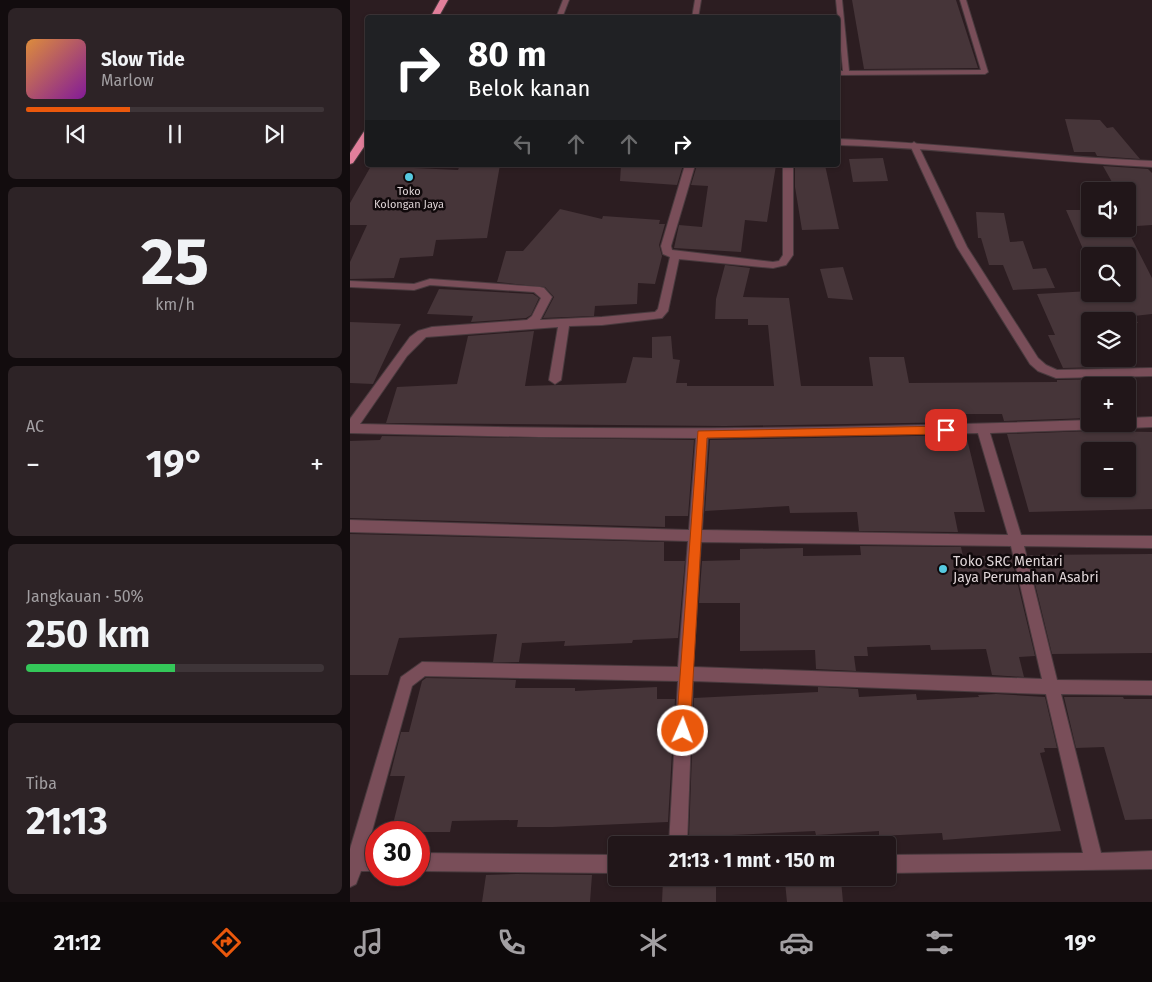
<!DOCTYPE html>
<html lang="id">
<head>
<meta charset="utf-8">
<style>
  body { margin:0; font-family:"Fira Sans",sans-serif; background:#2d2326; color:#f1f3f6; height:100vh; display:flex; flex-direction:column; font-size:19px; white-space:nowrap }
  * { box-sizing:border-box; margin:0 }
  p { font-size:16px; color:#a29fa2 }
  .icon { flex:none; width:28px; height:28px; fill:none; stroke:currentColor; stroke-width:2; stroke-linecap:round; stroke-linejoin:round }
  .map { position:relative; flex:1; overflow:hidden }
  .details { display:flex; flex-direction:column; gap:8px; padding:8px; background:#120c0e; width:350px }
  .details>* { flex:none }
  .hud { position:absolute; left:15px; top:15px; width:475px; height:152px; border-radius:5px; box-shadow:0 1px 4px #0004,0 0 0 1px #3e3538; background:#202124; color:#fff; overflow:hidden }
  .controls { position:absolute; left:731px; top:182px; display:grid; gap:10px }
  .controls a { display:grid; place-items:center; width:55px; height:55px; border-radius:5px; background:#211619; box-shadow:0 1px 4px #0004,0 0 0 1px #3e3538; font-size:25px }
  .speed { position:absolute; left:15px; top:821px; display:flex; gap:10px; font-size:25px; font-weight:700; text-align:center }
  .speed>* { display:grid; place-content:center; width:65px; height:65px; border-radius:50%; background:#211619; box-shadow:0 1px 4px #0004,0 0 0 1px #3e3538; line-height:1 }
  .speed .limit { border:8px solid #d22; background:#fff; color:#111 }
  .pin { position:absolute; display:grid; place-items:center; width:42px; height:42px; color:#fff; margin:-21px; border-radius:10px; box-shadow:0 2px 8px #0006 }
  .me { position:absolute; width:55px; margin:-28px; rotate:2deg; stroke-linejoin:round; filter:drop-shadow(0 0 4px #0008) }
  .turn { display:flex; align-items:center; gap:18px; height:105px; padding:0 20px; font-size:22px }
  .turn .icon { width:65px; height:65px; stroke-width:2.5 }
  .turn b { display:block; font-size:35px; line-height:42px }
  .lanes { display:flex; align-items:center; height:48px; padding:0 20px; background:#0003; justify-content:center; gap:25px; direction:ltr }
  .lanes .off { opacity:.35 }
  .big { font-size:38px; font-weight:700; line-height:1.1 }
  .details .tile { flex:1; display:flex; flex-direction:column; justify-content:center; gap:8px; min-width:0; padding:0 18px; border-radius:8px; background:#2d2326 }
  .details .dial { align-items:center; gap:0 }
  .dial b { font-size:65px; line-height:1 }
  .song { display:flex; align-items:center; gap:15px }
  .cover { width:60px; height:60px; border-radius:8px; background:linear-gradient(135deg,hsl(30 70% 55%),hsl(290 70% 35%)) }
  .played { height:5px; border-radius:2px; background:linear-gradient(90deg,#ea580c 35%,#3e3538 35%) }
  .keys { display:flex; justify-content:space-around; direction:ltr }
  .heat { display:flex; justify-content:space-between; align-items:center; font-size:28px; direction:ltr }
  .charge { height:8px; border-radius:4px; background:linear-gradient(90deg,#34c759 50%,#3e3538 0) }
  .trip { position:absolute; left:258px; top:836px; width:288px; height:50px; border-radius:5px; background:#211619; box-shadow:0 1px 4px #0004,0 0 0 1px #3e3538; font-weight:700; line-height:50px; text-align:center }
  .menu { display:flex; height:80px; justify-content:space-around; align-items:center; background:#0d090a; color:#a29fa2 }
  .menu .icon { width:35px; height:35px }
  .menu .current { color:#ea580c }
  .menu b { font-size:22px; color:#f1f3f6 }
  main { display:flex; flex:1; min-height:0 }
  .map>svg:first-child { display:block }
</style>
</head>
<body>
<main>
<section class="details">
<div class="tile">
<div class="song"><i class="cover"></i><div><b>Slow Tide</b><p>Marlow</p></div></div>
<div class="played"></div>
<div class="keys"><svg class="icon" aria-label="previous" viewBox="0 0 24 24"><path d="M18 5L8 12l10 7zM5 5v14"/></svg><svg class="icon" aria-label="pause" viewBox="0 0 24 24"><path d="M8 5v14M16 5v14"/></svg><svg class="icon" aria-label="next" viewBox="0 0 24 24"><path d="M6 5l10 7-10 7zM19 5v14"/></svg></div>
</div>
<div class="tile dial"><b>25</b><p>km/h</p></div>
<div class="tile"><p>AC</p>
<div class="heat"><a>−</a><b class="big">19°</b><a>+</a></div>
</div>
<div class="tile"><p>Jangkauan · 50%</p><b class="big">250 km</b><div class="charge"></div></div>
<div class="tile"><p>Tiba</p><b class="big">21:13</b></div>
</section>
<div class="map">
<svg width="802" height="902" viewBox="0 0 802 902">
  <rect width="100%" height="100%" fill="#2c1d21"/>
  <path fill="#463539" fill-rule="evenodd" d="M502,0H606L628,68L514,69Z
    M715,119L750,120L757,128L763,127L790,159L747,156L745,152H724Z
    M533,158L538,181L503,182L499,159Z
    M110,165H150L137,238L86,240L83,256L50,258L44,278L0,279V262L17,225H0V203L21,166L108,170Z
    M271,165H333L327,185L270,181Z
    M347,165H426L417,222L395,220L391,252L324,248L329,225L352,227L358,186L341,185Z
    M445,165H475L489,229L452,230L445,187Z
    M753,166L798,169L802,173V225L787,226L778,209V191H767Z
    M210,209L252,219L253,216L310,220L309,224H315L309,245L312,256L305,284L288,283L287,304L245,306L244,316L193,318L204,297L195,287L147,282L156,251H173Z
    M716,210H740V229H777L802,278V314L784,316L788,323L778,324V321H740V359H771L752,360L755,367L713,368L698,335H705L687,294L740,291V294H778V256H740V265Z
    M626,212L654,213L660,242L673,241L683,269L696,268L705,288L663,290L653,265H639L631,238H628Z
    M375,265L400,268L393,297L439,298L451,386H523L519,357H554L559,383L707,382V380L759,379L762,386H740V418L654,421L652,414H612L613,422L375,426L36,423L47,387L107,384L118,336L184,331L175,386L276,383L283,357L302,358V337L321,336L323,359L330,360L326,383H337V386H424L418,325H398V319H365L366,299Z
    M493,267L503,300L478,298L470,269Z
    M89,289L183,294L189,298L181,315L176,318L121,322L123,316L77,314Z
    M0,322L51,324L23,384L0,383Z
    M740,431L802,432V509L679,512L657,434ZM740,451H778V489H740Z
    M616,435L635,512H604L608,532L509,531L507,512L440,513L439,506L355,511L360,440Z
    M32,436L344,440L338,516H315V527L0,518V441L30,440Z
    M0,534L314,542V561H335L328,638L283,640L282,643L214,646L215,641L172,643L169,662H143L147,634L49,638L38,675H0Z
    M510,546L611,547L613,556H661L685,656L669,657L674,677L642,675L636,649L581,650L580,645L517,647L518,656H504L506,671L466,669L465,650L390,651V603H349L352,561L390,560V549L453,548V556L511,555Z
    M802,554V653L702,654L678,555Z
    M76,678L166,680L165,688H225V691L307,687V699H325L318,822L203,827H167L168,820L102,821L100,832H41L55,776H40L51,732H59L72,681Z
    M468,687L508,689L509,697L566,694L567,700L629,697L628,695L646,694L695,697L707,748H694L695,752L690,753L711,831L593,840L592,833L529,836V831L466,835L465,831L339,837L344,698L468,692Z
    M714,697H773L774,699H802V819L775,820L754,747L726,748Z
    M166,874L242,875L240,902H132L136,875Z
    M366,879V902H312L313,880Z
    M491,880L493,902H437L435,882Z"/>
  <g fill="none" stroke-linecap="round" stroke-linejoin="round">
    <defs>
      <path id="service" d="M213,0H219L212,18H206Z
        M345,0H351L348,18H342Z
        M486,0H492L499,71L631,70L610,0H616L638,72L635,74L488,75V71H493Z"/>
      <path id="minor" d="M564,142L568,145L617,247L688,358L696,365L707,370L802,368V376L706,378L688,371L680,364L607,247L560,145Z
        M335,165H345L321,246L322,250L423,262L429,261L433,255V165H443V255L436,265L423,268L329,259L318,311L312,318L252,325L219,326L211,380L205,384L199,380L208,327L76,337L57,356L10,424C253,431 497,429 740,420V424H762L760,427L756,429L640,433L671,535L802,536V548L674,546L707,680L802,681V695L711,694L751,853L802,851V869L536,873V855L733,853L696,694L343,681L337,845H319L328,681L75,676L62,686L16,853H26V871H11L6,884L0,887V849L51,677L72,662L328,667L338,541L0,532V520L339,530L346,438L189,437L0,433V419L60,337L68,331L82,327L177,320L182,316L191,298L184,292L80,285L64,290L0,287V281L64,284L80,279L190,287L194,288L202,297L190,320L252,317L305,312L308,309L320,257L313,254L311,246ZM628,433L658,535L352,530L358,438ZM351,542L661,546L692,679L343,667Z
        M802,417V427L778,428L772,424H778V418Z
        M69,853L266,855V873L69,871Z"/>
      <path id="tertiary" d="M488,139C593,143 697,157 802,161V167C697,162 593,148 488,145Z"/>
      <path id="trunk" d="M90,0H98L88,18H80Z
        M18,129V141L3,163L0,164V153L15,130Z"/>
    </defs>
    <use href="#service" stroke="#493a3e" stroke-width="2"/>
    <use href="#minor" stroke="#493a3e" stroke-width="2"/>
    <use href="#tertiary" stroke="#493a3e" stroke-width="2"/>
    <use href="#trunk" stroke="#493a3e" stroke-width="2"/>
    <use href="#service" fill="#794e59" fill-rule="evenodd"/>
    <use href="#minor" fill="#794e59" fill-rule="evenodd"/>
    <use href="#tertiary" fill="#794e59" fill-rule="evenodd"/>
    <use href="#trunk" fill="#e27f9b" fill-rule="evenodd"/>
  </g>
  <path fill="#ea580c" stroke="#983908" d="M596,426L601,430L596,434L357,438L340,731L338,736L333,738L328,736L326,731L348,431Z"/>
  <g fill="#56c9e0" stroke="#10090b" stroke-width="2">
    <circle cx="59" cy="177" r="5"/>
    <circle cx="593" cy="569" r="5"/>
  </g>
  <g text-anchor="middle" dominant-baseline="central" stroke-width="5" stroke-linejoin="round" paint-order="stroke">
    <g font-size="11" fill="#dfd5d7" stroke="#10090b">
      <text x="59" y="191">Toko<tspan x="59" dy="13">Kolongan Jaya</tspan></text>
    </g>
    <g font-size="14" fill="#dfd5d7" stroke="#10090b" text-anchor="start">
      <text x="603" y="561">Toko SRC Mentari<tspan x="603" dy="16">Jaya Perumahan Asabri</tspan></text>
    </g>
  </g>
</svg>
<div class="controls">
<a><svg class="icon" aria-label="sound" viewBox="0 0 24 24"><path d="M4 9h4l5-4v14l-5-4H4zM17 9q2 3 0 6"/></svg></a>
<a><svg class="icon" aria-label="search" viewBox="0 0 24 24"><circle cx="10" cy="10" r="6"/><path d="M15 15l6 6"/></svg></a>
<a><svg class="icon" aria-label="layers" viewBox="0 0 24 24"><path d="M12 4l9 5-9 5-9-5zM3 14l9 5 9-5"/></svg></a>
<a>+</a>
<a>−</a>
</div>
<div class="speed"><div class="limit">30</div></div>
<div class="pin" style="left:596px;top:430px;background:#d93025"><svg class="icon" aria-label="arrive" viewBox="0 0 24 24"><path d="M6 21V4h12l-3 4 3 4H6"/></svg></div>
<svg class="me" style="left:333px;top:731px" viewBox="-20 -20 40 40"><circle r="17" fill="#ea580c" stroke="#fff" stroke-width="3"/><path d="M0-11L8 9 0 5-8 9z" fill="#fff"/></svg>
<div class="trip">21:13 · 1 mnt · 150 m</div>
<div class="hud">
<div class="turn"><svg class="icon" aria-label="right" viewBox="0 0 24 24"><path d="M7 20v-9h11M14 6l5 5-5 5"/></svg><div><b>80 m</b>Belok kanan</div></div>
<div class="lanes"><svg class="icon off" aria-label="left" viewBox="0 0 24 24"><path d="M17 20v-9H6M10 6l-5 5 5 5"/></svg><svg class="icon off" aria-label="ahead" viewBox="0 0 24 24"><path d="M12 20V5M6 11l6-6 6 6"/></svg><svg class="icon off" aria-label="ahead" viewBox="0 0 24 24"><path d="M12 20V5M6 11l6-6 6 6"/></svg><svg class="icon" aria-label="right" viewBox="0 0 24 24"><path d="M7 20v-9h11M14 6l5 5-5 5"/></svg></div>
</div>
</div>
</main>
<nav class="menu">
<b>21:12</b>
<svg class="icon current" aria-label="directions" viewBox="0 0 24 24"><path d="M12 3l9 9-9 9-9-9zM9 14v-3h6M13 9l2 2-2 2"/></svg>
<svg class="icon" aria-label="music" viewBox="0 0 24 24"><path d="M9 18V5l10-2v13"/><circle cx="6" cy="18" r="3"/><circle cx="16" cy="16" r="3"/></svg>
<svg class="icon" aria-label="phone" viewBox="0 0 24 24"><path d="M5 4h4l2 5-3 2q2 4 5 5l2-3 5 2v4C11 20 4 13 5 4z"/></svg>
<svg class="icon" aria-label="climate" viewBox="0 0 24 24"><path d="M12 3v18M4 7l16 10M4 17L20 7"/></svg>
<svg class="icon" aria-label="car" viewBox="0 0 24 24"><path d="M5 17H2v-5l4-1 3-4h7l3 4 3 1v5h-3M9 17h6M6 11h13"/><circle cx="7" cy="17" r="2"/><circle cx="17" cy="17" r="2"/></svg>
<svg class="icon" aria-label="filters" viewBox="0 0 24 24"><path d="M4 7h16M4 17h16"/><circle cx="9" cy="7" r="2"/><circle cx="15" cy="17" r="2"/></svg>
<b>19°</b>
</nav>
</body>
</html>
